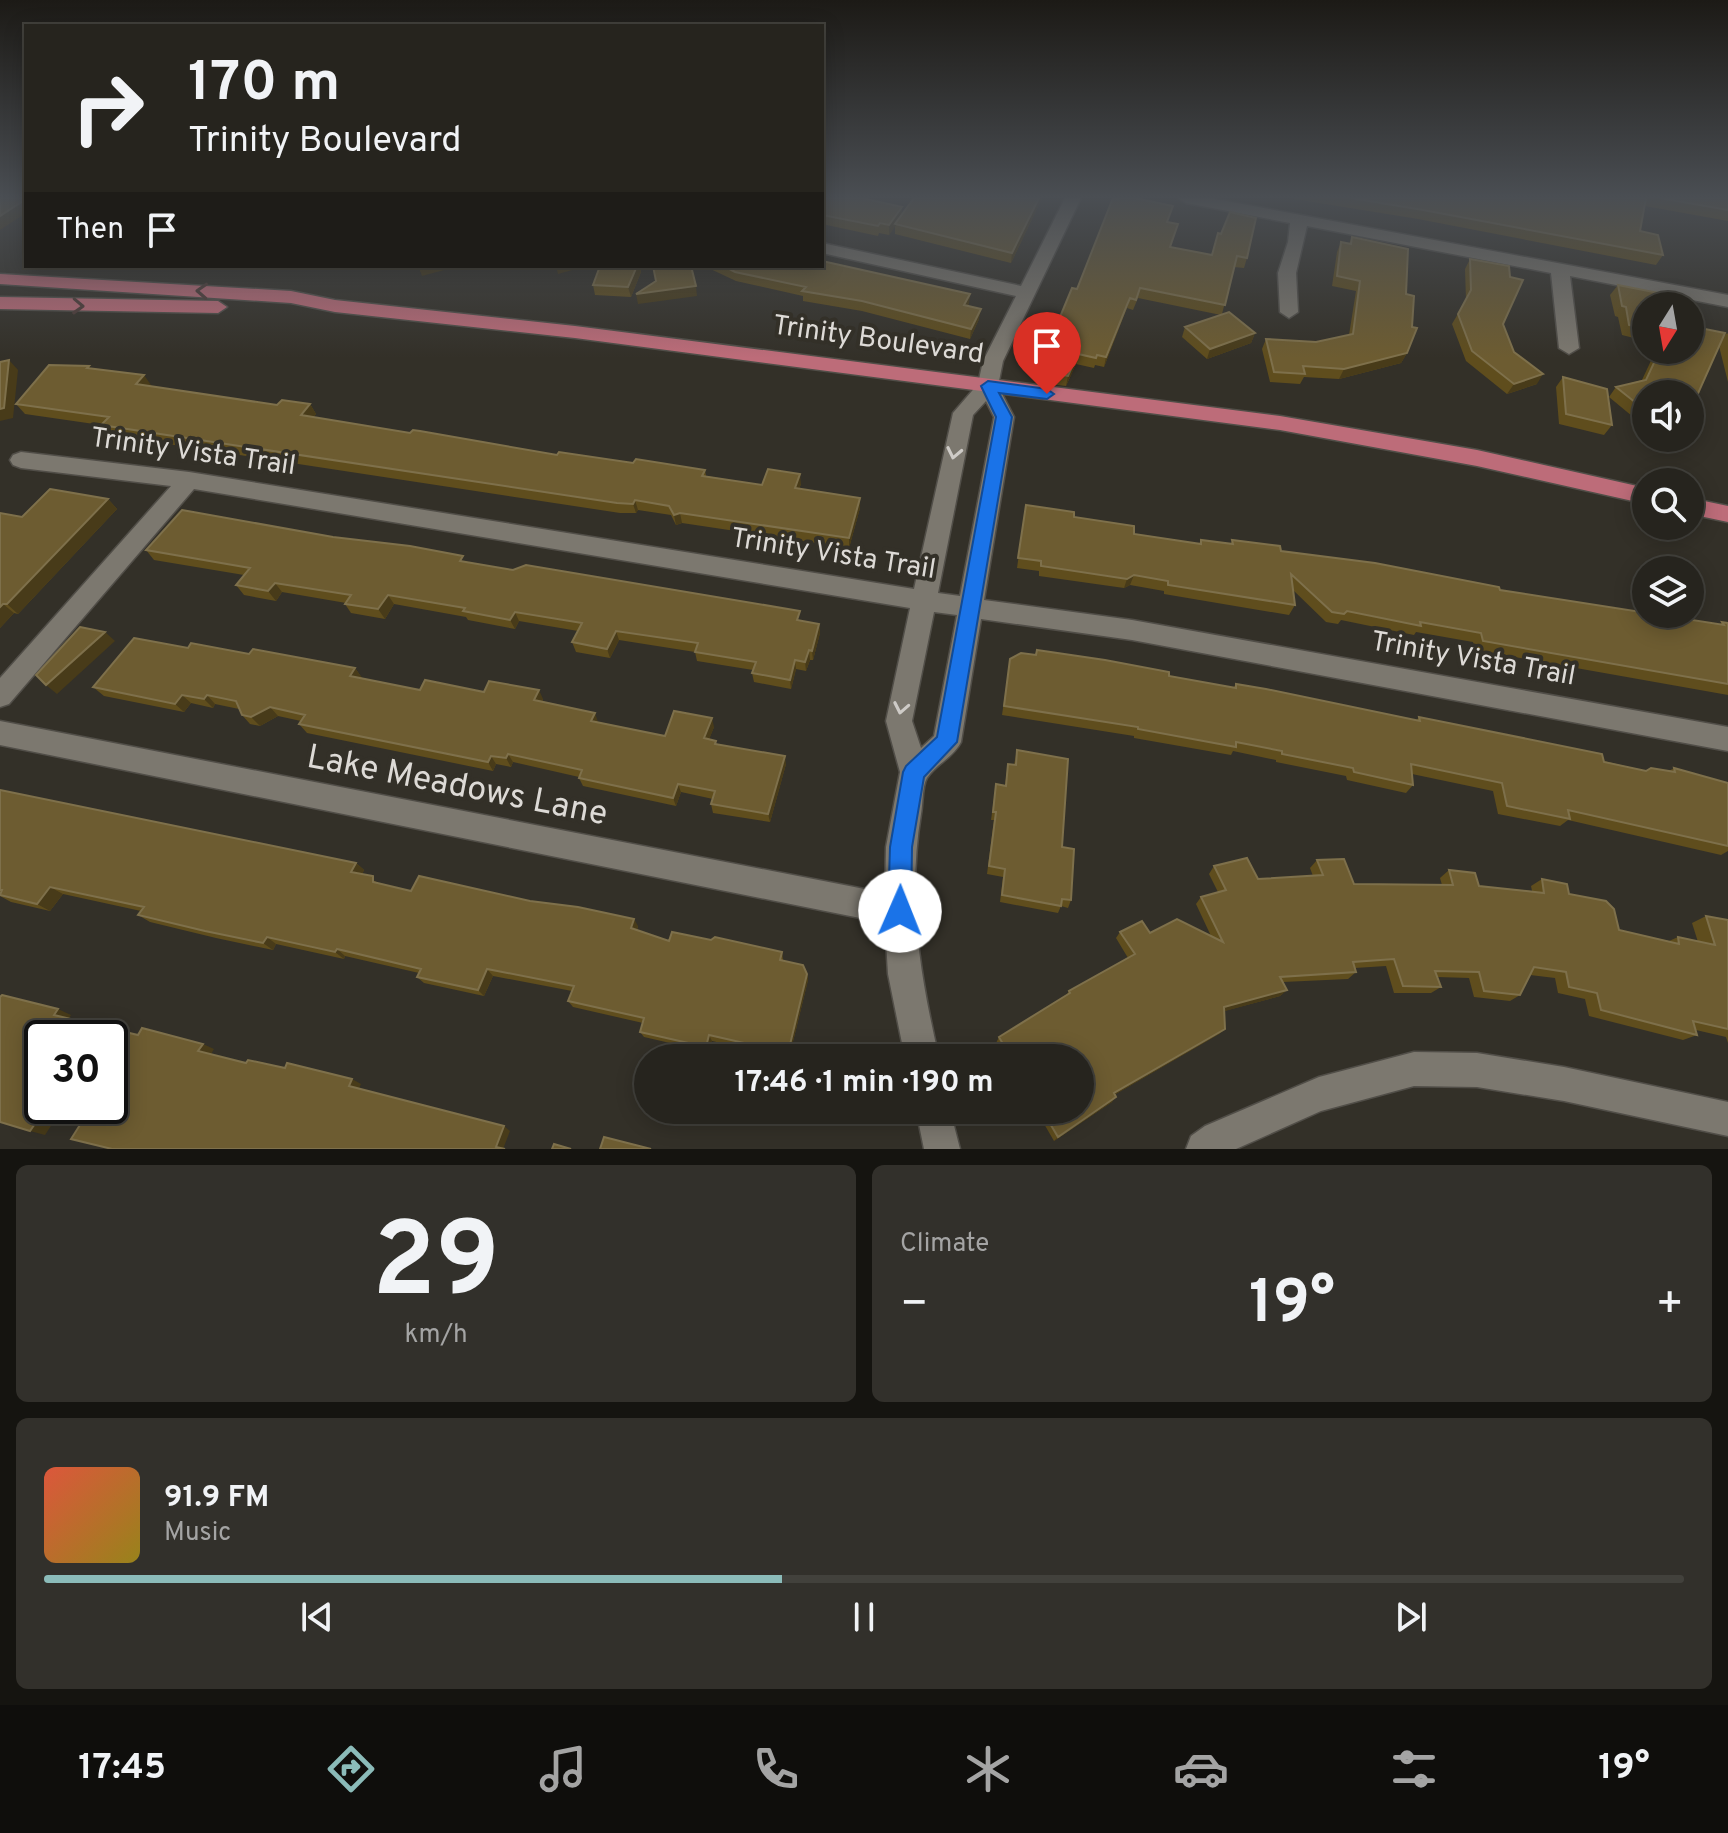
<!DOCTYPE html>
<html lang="en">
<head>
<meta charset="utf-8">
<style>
  body { margin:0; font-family:Overpass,sans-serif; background:#32302b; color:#f1f3f6; height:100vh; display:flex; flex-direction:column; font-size:30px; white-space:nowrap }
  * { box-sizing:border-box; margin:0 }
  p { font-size:26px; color:#a4a4a4 }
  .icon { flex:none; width:44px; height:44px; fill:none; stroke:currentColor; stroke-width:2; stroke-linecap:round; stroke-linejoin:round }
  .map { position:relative; height:1149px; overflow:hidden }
  .drawer { display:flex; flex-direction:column; gap:16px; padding:16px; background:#151410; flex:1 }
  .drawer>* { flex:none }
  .guide { position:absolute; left:24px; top:24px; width:800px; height:244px; border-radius:0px; box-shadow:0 4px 20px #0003,0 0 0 2px #42413c; background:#26241e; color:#f1f3f6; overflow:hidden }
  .needle { width:52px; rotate:191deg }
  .fabs { position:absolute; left:1632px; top:292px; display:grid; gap:16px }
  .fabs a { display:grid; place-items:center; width:72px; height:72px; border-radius:50%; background:#26241e; box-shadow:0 4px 20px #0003,0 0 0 2px #42413c; font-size:40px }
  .speed { position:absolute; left:24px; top:1020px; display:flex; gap:16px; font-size:40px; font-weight:700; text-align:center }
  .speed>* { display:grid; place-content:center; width:104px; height:104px; border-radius:50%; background:#26241e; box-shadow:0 4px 20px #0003,0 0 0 2px #42413c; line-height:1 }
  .speed .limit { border:4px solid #111; border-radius:12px; background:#fff; color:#111 }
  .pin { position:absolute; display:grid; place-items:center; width:68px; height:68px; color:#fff; margin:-82px -34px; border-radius:50% 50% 50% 0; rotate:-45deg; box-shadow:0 0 8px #0007 }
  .pin .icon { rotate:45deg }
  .me { position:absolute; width:88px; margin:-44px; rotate:1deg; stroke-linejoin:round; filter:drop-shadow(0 0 6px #0008) }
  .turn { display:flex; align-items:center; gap:28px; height:168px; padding:0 32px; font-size:36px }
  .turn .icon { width:104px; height:104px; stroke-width:2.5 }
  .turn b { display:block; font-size:56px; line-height:68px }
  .then { display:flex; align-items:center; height:76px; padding:0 32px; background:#0003; gap:16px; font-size:30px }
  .big { font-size:60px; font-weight:700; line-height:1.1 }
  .drawer .widget { flex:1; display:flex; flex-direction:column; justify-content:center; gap:12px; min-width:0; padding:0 28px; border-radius:12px; background:#32302b }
  .drawer .dial { align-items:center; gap:0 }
  .dial b { font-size:104px; line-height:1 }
  .song { display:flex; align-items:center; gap:24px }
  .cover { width:96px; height:96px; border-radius:12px; background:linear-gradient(135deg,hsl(10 70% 55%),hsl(50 70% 35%)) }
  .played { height:8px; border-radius:4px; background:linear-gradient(90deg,#8bbbb9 45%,#42413c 45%) }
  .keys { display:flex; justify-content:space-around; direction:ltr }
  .heat { display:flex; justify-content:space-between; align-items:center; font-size:44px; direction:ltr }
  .drawer .tiles { flex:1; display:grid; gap:16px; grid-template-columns:1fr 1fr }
  .widget:last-child { grid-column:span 2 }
  .trip { position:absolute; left:634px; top:1044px; width:460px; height:80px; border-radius:40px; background:#26241e; box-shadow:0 4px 20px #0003,0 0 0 2px #42413c; font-weight:700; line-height:80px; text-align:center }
  .menu { display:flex; height:128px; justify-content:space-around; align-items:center; background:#0f0e0c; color:#a4a4a4 }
  .menu .icon { width:56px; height:56px }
  .menu .current { color:#8bbbb9 }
  .menu b { font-size:36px; color:#f1f3f6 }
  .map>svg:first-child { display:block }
</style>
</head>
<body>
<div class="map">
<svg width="1728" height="1149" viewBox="0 0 1728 1149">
  <rect width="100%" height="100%" fill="#333028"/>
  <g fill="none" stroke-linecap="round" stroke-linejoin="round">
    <defs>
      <path id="minor" d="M1065,198H1081L1003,361L998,386L1014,417L984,600L1132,620L1728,727V751L1132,640L981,619L961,742C953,758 936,764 927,778C922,786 923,804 921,814C907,900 920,975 939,1058H905L888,974L885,923L0,745V721L885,893L886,847L900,772L886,721L910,608L194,489L9,704L0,707V678L171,486L21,468L13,465L10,460L13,455L21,452L189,472L914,589L953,413L978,384L983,361L1016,296L822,253V243L1021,286ZM986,401L994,417L960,596L938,593L973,415ZM934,612L957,615L934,736L921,748L912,721Z
        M1178,198H1210L1728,295V307L1570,276L1579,348L1569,354L1559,348L1551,273L1307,226L1296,273L1298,312L1289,318L1280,312L1278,273L1288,242L1290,223L1186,203Z
        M1414,1052L1477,1053L1564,1067L1728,1102V1136L1564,1101L1477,1087L1414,1086L1321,1111L1236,1149H1186L1191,1136L1205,1126L1319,1077Z
        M916,1110H950L960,1149H924Z"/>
      <path id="major" d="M0,274L291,291L335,300L575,326L1280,416L1477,450L1646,488V504L1477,466L1280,430L575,338L335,312L291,303L0,284Z
        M0,297L218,301L227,307L218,313L0,309Z
        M1690,498L1728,506V522L1690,514Z"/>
    </defs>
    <use href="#minor" stroke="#514e48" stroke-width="3"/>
    <use href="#major" stroke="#514e48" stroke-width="3"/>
    <use href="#minor" fill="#7c786f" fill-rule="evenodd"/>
    <use href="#major" fill="#bd6c79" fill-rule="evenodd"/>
  </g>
  <path fill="#5f4d1d" d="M822,198L872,201L902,207V215L914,198H1042L1011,263L895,234V226L889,235L879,233L878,236L822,224Z
    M1288,198H1728V221L1645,206L1640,231L1663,255L1656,265L1418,219Z
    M1168,222L1171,247L1212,255L1218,233L1247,258L1244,268L1234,267L1222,314L1255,333L1251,343L1207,359L1182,337L1185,327L1221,315L1138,298L1133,310L1127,308L1124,315L1104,367L1095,365L1094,368L1076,364L1066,386L1049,384L1057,357L1049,355L1050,341L1077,289Z
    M1352,237L1406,294L1407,353L1401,363L1339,379L1304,377L1300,384L1270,382L1262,349L1266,339L1316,342L1349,335L1356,291L1332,286L1337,252L1341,242L1349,244Z
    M1470,259L1503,324L1514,352L1537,384L1507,394L1466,361L1452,324L1466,300L1465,269Z
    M600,266H640L641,272L631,297L595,295L593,285Z
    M704,266H822L970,294L968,306L979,319L970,339L862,311L803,301V296L736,281Z
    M1618,285L1646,306V350H1690L1722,338L1727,333L1728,334V382L1719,346L1696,398L1690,405V394H1646V419L1638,421L1609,397L1616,387L1642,380L1655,352L1636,348L1634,338L1622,335L1618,317L1615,316L1610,295Z
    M89,366L91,369L151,386L277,405L310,404L316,414L313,417L410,433L557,455L705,470L706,476L762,485L801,484L799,489L860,498V508L849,548L682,523L676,525L671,515L638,510L636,513H620L109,435L101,425L25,414L16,404Z
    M1563,377L1612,425L1604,435L1559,424L1556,387Z
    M108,499L117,509L18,614L14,613L0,628V513L22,517Z
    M1026,505L1134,534L1199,544L1201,540L1231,544L1232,540L1281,551L1500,590L1719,625L1722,622L1728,623V695L1475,650L1473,642L1416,632L1414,635L1341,620L1338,624L1326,622L1293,590L1295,605L1289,615L1164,594V591L1130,585L1124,588L1039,576V571L1017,568Z
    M146,550L467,562L819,624L820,633L813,660H810L806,671L796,669L791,689L754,682L752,673L753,670L697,661L695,652L619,640L610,658L576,652L572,642L578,631L519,621L515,629L468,620L466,617L394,604L385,619L351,613L345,604L346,603L282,592L276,601L244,595L236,585L244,575L154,560Z
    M188,648L249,654L355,668L362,678H361L420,690L484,692L543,699L542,702L598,722L665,736L714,727L709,739L717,744L786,764L770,822L713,813L711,804L713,799L681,792L676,806L583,786L579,778V777L513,762L511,767L496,764L493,771L307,733L299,724L301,721L278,716L260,726L250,724L242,715L239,709L215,704L213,708L191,703L184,712L104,696L93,687Z
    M1037,650L1169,676L1233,688L1236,684L1416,721L1419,717L1646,771H1669L1674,768L1728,783V851L1721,855L1568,820L1560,826L1498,814L1493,791L1412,774L1413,785L1406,793L1347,780L1346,776L1276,762V760L1233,751L1231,755L1134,738V736L1002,715L1010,659L1035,655Z
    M1017,750L1062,847L1071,900L1068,908L1061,906L1058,913L1000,902L1003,877L987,874L994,820H991L996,784L1005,785L1008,764L1014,765Z
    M0,790L356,863L364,870L362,874L380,884L411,891L638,926L637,930L669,941L711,940L782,952L783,960L807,974L808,980L789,1058L712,1041L709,1052L644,1037L640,1032L643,1023L573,1007L568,1001L572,991L493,976L484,996L424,983L417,977L419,973L345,956L344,959L276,944L273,950L216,938L150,922L138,915L141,911L63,894L50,911L11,902L0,896Z
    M1317,860L1354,884L1442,885L1440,878L1449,870L1479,886L1532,891L1531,886L1542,879L1569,894L1619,930L1669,941L1678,937L1698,942L1692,923L1706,916L1728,920V1043L1726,1037L1696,1030L1697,1035L1683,1040L1589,1016L1585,999L1558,993L1555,978L1530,975L1520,995L1510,1001L1474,997L1469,978L1437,977L1441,987L1431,993H1394L1386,966L1355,968L1356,972L1348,979L1283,982L1287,990L1280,996L1224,1011L1225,1029L1219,1034L1114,1095L1112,1102L1054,1141L1036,1110H1080V1058H1005L996,1043L999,1037L1066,996L1069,991L1128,958L1116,938L1120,932L1211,936L1196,904L1201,897L1218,892L1209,874L1214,866L1258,879L1313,876L1310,868Z"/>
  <path fill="#483b19" d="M1039,198H1042L1011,263L1012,253Z
    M26,199V213L0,230V216Z
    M902,207V217L889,235V225Z
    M418,266H459L422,276Z
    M556,266H587L558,274Z
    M637,266H640L641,272L631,297L628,287Z
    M696,286L697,296L638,304L636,294Z
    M970,294L969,304L963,315L964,305Z
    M1130,298L1127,308L1104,367L1106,357Z
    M981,309L979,319L970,339L971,329Z
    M1255,333L1251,343L1207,359L1210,349Z
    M1407,353L1401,363L1339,379L1344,369Z
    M1078,354L1076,364L1066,386L1068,376Z
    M9,360L18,370L13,418L0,421V409Z
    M1543,374L1537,384L1507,394L1514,384Z
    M144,375L151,385L143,394L136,384Z
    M310,404L316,414L307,425L301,415Z
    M1646,411V419L1638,421Z
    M800,474L801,484L795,498V488Z
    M860,498V508L849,548V538Z
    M108,499L117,509L18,614L7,604Z
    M635,500L638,510L636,513L633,504Z
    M680,513L682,523L676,525L674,515Z
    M1134,575L1130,585L1124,588L1127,579Z
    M275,583L282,592L276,601L268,591Z
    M388,595L394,604L385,619L378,609Z
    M3,604L14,613L0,628V607Z
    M515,612L519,621L515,629L510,620Z
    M819,624L820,633L813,660L812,651Z
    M616,631L619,640L610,658L607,649Z
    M105,632L115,641L57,694L46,685Z
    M809,650L810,660L806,671L805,662Z
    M795,660L796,669L791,689L790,680Z
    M355,668L362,678L357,685L350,676Z
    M539,690L543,699L539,709L534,700Z
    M182,695L191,703L184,712L175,704Z
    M207,695L215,704L213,708L204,699Z
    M270,707L278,716L260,726L251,717Z
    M595,713L598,722L591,721Z
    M712,718L714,727L706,747L704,738Z
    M508,754L513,762L511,767L506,758Z
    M491,756L496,764L493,771L488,762Z
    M785,756L786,764L770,822L768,814Z
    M678,784L681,792L676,806L673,798Z
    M356,863L364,870L359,880L351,872Z
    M50,887L63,894L50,911L37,904Z
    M634,919L638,926L635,935L631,928Z
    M267,937L276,944L273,950L263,943Z
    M337,949L345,956L344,959L335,952Z
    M487,969L493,976L484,996L478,990Z
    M807,974L808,980L789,1058L788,1053Z
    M1287,990L1280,996L1218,1013L1224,1007Z
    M58,1009L71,1015L67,1021L54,1015Z
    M1225,1029L1219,1034L1109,1098L1114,1093Z
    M709,1035L712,1041L709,1052L706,1047Z
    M203,1044L214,1049L210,1056L198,1051Z
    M352,1079L361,1084L358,1091L349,1086Z
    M1116,1097L1112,1102L1054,1141L1058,1137Z
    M47,1106H64L45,1135L30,1131Z
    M504,1126L510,1131L503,1149L496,1147Z"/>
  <path fill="#6d5c31" stroke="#7e704b" stroke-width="2" d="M0,198H26V199L0,216Z
    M822,198H868L866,199L902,207L889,225L880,223L878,226L822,215Z
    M914,198H1039L1012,253L895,224Z
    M1113,198L1118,199L1119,198H1135L1173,206L1167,222L1178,224L1170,247L1212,255L1218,233L1221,234L1230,212L1256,218L1247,258L1237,256L1225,305L1140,288L1136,300L1130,298L1127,305L1106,357L1097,355L1096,358L1078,354L1068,376L1051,373L1060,347L1051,345L1050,341L1072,288L1077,289Z
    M1351,198H1646L1640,231L1658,235L1663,255L1423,210Z
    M1660,198H1728V210Z
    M1352,237L1408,249L1406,294L1414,296L1412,327L1417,328L1407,353L1344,369L1303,366L1305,374L1274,372L1266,339L1316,342L1353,334L1360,281L1337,276L1341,242L1351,244Z
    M1470,259L1509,266L1510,277L1523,280L1503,324L1514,352L1543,374L1514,384L1472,351L1458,314L1471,290Z
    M822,261L970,294L964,305L981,309L971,329L862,301L802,291L806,287L735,272L724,266H822Z
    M600,266H637L628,287L593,285Z
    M653,266H678V267L680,266H691L696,286L636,294L656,281Z
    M1618,285L1674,296L1676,306H1646V339L1643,338L1641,328L1629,325L1626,307L1622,306Z
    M1229,312L1255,333L1210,349L1185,327Z
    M1690,326L1725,333L1696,398L1690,400V394H1646V411L1616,387L1646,380L1660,350H1690Z
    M9,360L4,408L0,409V362Z
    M49,365L89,366L87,368L144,375L136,384L277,405L282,400L310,404L301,415L410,433L413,430L420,431L557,455L559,452L633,463L636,459L705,470L702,476L762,485L768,469L800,474L795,488L860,498L849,538L680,513L674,515L669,506L635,500L633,504L617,503L101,425L109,417L16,404Z
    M1563,377L1607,389L1612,425L1566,414Z
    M50,489L108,499L7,604H3L0,607V513L22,517Z
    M1026,505L1074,512V517L1134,526V534L1201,544V540L1233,544L1232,540L1280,546L1281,551L1375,563L1499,587L1500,590L1724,625L1722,622L1728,623V684L1483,641L1481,633L1420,622L1421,626L1347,611L1344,614L1332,612L1291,574L1295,605L1168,585V581L1134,575L1127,579L1041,566V561L1018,558Z
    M182,510L333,537L410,546L463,556L460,561L513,570L526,565L800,611L797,620L819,624L812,651L809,650L805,662L795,660L790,680L752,673L756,662L695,652L698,643L616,631L607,649L572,642L582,623L515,612L510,620L463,611L465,608L388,595L378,609L345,604L351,595L275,583L268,591L236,585L250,568L146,550Z
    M80,627L105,632L46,685L36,675Z
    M134,638L188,648L191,643L249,654L253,649L355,668L350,676L420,690L425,680L484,692L489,681L539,690L534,700L595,713L591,721L665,736L674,711L712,718L704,738L716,741L715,744L785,756L768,814L711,804L715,791L678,784L673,798L579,778L582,770L508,754L506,758L491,756L488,762L299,724L305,715L270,707L251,717L242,715L236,701L207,695L204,699L182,695L175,704L93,687Z
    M1037,650L1105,660L1169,672V676L1236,688V684L1266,689L1420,721L1419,717L1602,754L1604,762L1646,771L1651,768L1675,772L1674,768L1728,783V846L1568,810L1570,819L1507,806L1502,783L1411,764L1413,785L1354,772L1353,768L1282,754V751L1236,742V747L1138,729V727L1004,706L1010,659L1021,653L1036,655Z
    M1017,750L1068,759L1062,847L1074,849L1071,900L1062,899L1061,906L1002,895L1005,869L989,866L996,812H993L996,784L1006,786L1008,764L1016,765Z
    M0,790L356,863L351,872L373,876V882L411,891L419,876L530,901L578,907L634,919L631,928L669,941L672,932L711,940L715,937L782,952L780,960L803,965L807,974L788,1053L709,1035L706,1047L640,1032L644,1018L568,1001L574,986L487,969L478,990L417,977L421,969L337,949L335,952L267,937L263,943L205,931L138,915L144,907L50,887L37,904L0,895L2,890H0Z
    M1247,858L1258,879L1323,875L1317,860L1344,859L1354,884L1453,885L1449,870L1475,873L1479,886L1544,893L1542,879L1567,884L1569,894L1606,901L1614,909L1619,930L1679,944L1678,937L1715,945L1706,916L1728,920V1029L1693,1021L1697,1035L1601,1010L1597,993L1569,987L1566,972L1534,967L1520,995L1484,991L1479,972L1435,971L1441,987L1403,986L1394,959L1353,962L1356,972L1280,977L1287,990L1224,1007L1225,1029L1114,1093L1116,1097L1058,1137L1042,1110H1080V1058H1011L999,1037L1070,993L1069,991L1135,954L1120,932L1142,921L1150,933L1177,919L1223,942L1201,897L1226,890L1214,866Z
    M2,995L58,1009L54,1015L138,1035L142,1028L203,1044L198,1051L246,1063L248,1060L285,1068L287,1063L352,1079L349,1086L504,1126L496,1147L505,1149H112L71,1139L92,1106H110V1038H42V1106H47L30,1131L0,1122V997Z
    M604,1137L651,1149H600Z
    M554,1144L571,1149H552Z"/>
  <defs><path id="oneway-chevron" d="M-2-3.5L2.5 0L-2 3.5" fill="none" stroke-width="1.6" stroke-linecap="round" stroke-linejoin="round" transform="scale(2)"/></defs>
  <g stroke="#4f3c38">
    <use href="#oneway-chevron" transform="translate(202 291) rotate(-177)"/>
    <use href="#oneway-chevron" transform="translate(78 306) rotate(2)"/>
  </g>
  <g stroke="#cecbc7">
    <use href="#oneway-chevron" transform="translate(954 453) rotate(102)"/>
    <use href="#oneway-chevron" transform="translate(901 708) rotate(101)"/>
  </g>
  <linearGradient id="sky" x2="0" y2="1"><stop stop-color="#1c1a16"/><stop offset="0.55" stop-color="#4a4e53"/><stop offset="1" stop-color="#4a4e53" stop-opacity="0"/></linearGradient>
  <rect width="1728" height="358" fill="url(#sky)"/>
  <path fill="#1a73e8" stroke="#114b97" stroke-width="2" d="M988,381L1047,389L1054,394L1047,399L999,393L1012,417L957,742L924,777L912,847L911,911L908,920L900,923L891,920L888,911L890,847L903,772L906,766L937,737L996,417L981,386Z"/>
  <g text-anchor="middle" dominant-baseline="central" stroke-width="8" stroke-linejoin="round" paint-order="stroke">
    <g font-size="28" fill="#dddad6" stroke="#333028">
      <text transform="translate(878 341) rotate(8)">Trinity Boulevard</text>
      <text transform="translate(193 453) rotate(8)">Trinity Vista Trail</text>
      <text transform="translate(833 555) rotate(9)">Trinity Vista Trail</text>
      <text transform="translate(1473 660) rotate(10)">Trinity Vista Trail</text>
    </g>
    <g font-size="34" fill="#dddad6" stroke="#333028">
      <text transform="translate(457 787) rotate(11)">Lake Meadows Lane</text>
    </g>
  </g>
</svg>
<div class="fabs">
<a><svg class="needle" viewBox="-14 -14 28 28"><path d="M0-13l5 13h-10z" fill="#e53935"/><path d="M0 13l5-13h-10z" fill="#a4a4a4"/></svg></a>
<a><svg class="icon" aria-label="sound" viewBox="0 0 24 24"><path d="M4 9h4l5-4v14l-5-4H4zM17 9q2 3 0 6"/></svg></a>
<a><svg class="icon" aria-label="search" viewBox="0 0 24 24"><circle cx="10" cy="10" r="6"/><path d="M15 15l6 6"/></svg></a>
<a><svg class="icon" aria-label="layers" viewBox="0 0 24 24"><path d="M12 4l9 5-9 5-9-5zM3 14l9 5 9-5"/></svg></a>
</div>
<div class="speed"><div class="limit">30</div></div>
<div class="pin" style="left:1047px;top:394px;background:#d93025"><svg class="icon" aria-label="arrive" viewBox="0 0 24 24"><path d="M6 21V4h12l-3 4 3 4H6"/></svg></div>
<svg class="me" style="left:900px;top:911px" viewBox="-20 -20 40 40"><circle r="19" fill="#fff"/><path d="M0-13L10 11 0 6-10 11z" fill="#1a73e8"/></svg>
<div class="trip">17:46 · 1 min · 190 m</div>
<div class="guide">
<div class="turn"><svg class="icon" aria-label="right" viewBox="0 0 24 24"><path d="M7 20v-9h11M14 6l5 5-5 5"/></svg><div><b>170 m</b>Trinity Boulevard</div></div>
<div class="then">Then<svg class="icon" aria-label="arrive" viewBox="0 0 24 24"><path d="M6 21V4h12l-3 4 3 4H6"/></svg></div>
</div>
</div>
<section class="drawer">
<div class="tiles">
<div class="widget dial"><b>29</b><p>km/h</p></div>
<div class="widget"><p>Climate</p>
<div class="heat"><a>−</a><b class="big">19°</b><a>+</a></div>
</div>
<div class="widget">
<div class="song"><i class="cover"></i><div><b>91.9 FM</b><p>Music</p></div></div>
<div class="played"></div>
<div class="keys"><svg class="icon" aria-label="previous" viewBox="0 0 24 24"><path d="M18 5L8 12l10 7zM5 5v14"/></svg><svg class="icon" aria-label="pause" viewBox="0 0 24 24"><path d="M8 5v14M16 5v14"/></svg><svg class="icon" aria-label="next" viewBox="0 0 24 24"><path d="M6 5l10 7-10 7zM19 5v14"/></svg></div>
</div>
</div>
</section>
<nav class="menu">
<b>17:45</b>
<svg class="icon current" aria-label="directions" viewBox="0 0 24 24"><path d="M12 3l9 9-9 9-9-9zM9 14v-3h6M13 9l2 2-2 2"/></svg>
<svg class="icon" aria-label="music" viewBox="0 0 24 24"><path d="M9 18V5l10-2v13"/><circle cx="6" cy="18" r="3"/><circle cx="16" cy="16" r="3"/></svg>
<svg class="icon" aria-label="phone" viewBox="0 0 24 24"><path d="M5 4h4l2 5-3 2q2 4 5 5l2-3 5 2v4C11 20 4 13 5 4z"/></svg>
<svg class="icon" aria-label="climate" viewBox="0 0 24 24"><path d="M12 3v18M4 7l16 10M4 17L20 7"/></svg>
<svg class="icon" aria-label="car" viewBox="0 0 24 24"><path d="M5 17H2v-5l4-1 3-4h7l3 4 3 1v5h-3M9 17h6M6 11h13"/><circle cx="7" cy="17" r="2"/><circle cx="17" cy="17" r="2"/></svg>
<svg class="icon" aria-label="filters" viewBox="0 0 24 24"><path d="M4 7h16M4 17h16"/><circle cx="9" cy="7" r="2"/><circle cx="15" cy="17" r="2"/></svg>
<b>19°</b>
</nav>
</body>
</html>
